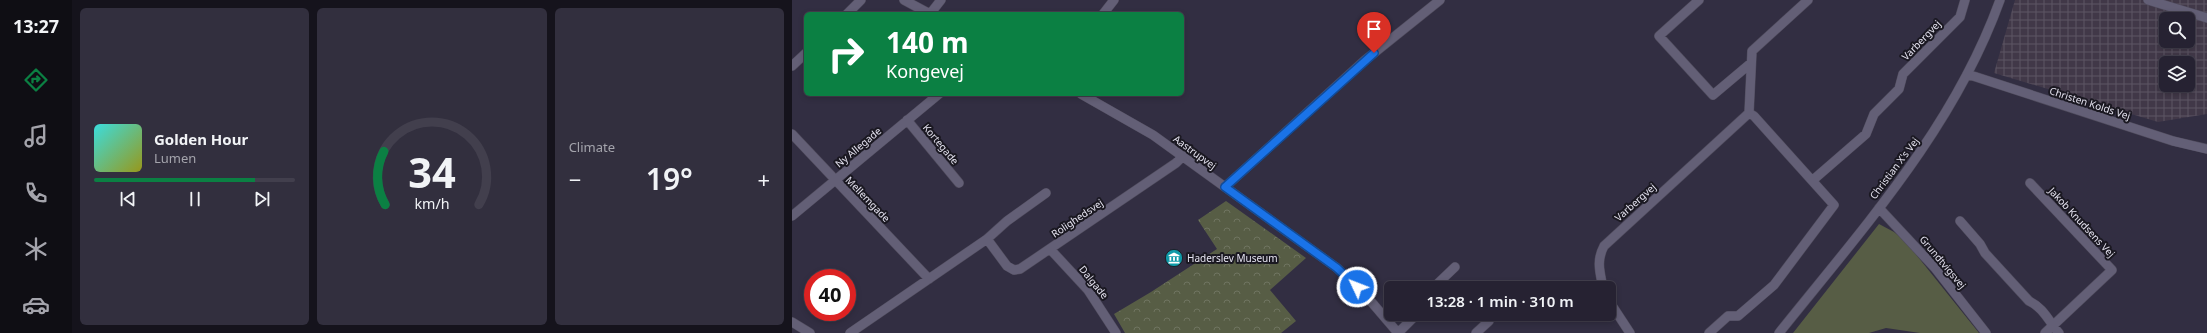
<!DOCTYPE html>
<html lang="en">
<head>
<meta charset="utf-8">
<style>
  body { margin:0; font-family:"Noto Sans",sans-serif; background:#322f3e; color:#f1f3f6; height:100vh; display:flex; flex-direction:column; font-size:15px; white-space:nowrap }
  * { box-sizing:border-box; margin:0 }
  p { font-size:13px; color:#a4a4ac }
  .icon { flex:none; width:22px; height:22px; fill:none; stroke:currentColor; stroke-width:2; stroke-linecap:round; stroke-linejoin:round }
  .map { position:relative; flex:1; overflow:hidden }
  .details { display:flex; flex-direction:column; gap:8px; padding:8px; background:#15131c; width:720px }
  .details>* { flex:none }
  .hud { position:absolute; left:12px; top:12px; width:380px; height:84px; border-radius:6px; box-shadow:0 2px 6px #0003,0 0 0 1px #423f4d; background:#0b8043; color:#fff; overflow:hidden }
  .controls { position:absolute; left:1367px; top:12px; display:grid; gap:8px }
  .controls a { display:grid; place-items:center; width:36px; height:36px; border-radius:6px; background:#262232; box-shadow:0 2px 6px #0003,0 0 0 1px #423f4d; font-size:20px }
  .speed { position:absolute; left:12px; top:269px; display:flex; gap:8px; font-size:20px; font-weight:700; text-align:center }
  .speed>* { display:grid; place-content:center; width:52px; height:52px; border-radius:50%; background:#262232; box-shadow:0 2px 6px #0003,0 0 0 1px #423f4d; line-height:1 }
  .speed .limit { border:6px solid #d22; background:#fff; color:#111 }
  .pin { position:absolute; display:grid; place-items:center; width:34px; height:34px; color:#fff; margin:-41px -17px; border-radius:50% 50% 50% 0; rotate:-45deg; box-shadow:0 0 4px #0007 }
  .pin .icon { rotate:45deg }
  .me { position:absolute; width:44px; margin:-22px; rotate:313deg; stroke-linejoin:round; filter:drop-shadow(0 0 3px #0008) }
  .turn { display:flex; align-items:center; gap:14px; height:84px; padding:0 16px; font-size:18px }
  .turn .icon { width:52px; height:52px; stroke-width:2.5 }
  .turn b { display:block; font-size:28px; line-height:34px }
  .big { font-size:30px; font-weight:600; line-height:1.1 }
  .details .card { flex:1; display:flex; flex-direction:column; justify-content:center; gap:6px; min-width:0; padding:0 14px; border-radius:6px; background:#322f3e }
  .details .dial { align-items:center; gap:0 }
  .dial svg { height:104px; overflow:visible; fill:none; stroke:#423f4d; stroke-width:7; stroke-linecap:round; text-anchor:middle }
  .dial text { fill:#f1f3f6; stroke:none }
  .song { display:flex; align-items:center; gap:12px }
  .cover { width:48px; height:48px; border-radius:6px; background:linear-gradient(135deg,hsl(180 70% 55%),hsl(60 70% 35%)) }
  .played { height:4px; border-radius:2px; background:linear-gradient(90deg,#0b8043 80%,#423f4d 80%) }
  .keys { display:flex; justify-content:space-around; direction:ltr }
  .heat { display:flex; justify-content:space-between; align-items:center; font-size:22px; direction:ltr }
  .details .tiles { flex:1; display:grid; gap:8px; grid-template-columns:repeat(3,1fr) }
  .trip { position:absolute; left:592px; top:281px; width:232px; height:40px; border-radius:6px; background:#262232; box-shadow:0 2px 6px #0003,0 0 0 1px #423f4d; font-weight:600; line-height:40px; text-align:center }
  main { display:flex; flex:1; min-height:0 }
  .dock { display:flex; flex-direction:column; width:72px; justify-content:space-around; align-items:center; background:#0f0e14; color:#a4a4ac }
  .dock .icon { width:28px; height:28px }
  .dock .current { color:#0b8043 }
  .dock b { font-size:18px; color:#f1f3f6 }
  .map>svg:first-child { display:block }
</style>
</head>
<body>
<main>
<nav class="dock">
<b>13:27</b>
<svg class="icon current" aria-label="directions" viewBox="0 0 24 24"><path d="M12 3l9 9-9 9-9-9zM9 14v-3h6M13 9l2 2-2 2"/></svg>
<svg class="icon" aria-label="music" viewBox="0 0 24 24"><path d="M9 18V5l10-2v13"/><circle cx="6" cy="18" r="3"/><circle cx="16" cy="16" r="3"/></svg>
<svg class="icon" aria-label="phone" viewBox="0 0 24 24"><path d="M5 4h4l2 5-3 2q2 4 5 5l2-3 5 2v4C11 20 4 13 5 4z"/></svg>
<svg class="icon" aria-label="climate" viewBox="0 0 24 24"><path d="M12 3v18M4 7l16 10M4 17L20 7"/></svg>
<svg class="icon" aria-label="car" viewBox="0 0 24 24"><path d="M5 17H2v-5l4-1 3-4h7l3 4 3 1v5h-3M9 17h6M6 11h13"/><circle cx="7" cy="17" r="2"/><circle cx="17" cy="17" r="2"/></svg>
</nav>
<section class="details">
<div class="tiles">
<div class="card">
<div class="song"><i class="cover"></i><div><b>Golden Hour</b><p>Lumen</p></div></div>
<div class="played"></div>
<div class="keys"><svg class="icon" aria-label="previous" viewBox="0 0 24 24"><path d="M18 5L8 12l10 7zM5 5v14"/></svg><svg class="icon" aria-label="pause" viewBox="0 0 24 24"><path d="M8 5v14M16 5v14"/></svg><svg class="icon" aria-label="next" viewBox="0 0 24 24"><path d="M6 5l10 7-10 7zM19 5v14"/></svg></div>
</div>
<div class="card dial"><svg viewBox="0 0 100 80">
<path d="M14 69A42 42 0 1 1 86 69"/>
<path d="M14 69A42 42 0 0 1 13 28" stroke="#0b8043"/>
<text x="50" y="56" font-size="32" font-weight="700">34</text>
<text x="50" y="72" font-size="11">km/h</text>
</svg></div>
<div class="card"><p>Climate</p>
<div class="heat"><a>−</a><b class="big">19°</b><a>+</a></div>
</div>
</div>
</section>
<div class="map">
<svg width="1415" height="333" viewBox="0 0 1415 333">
  <defs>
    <pattern id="industrial-grid" width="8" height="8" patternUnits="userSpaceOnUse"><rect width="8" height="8" fill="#413848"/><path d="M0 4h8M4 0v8" fill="none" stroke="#5c5563"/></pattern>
    <pattern id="park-crowns" width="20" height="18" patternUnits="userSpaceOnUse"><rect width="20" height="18" fill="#575d45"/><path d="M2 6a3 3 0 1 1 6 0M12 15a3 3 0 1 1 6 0" fill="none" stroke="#6f7460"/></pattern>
  </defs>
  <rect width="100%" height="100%" fill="#322e42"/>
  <path fill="url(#industrial-grid)" fill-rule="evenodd" d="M1223,0H1415V114L1366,122L1202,73ZM1374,19H1396V41H1374ZM1374,63H1396V85H1374Z"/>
  <path fill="#575d45" d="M1087,224L1102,232L1114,242L1187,333H1128L1094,328L1077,333H1001Z"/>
  <path fill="url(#park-crowns)" d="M434,201L514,258L478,290L504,321L489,333H333L322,314L359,292L425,249L406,220Z"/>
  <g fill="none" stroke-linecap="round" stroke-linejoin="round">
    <defs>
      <path id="minor" d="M112,0L138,14
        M907,0L867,36L921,95L959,63
        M1356,0L1415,18
        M55,14L69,0
        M138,14L149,0
        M311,14L322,0
        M0,66L14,53
        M1175,74L1381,141L1415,149
        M289,94L361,135L545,268L576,298L606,333
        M115,120L167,183
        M0,134L137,279
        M1021,180L1074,134L1082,114L1107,89L1111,74L1168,17L1173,0
        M1238,183L1320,270L1253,333
        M433,187L572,61L648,0
        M1087,208L1143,268L1194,333
        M0,216L147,94
        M1168,221L1188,244L1193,253L1237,301C1252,308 1257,322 1267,333
        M195,239L215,221L254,193
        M258,249L296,290L324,333
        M641,288L663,267
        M811,288C808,272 804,261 812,246L957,113L960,51L1016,0
        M817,301L838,333
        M0,322L18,333
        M58,333L195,239L215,266L222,270L228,269L384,163L391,156
        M606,333L625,314
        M684,333L697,321
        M917,333L936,316H946L982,285L1042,205L962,116L957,113
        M987,333C1071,228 1162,128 1208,0"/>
    </defs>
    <use href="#minor" stroke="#4f4b5c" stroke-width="10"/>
    <use href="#minor" stroke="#635f76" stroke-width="9"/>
  </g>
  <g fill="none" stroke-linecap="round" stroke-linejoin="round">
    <defs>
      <path id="route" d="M565,287L545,268L433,187L582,53"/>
    </defs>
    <use href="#route" stroke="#114b97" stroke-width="10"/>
    <use href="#route" stroke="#1a73e8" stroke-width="7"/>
  </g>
  <defs>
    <symbol id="museum-disc" viewBox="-11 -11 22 22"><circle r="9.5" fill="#0f9aa8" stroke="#1a1821"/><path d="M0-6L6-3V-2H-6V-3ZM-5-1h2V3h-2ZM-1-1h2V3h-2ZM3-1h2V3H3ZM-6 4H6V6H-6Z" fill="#fff"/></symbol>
  </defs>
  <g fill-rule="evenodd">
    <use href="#museum-disc" x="372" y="248" width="20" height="20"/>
  </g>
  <g text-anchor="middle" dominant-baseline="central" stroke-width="4" stroke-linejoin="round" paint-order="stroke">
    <g font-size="10" fill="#e5e3f0" stroke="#1a1821">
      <text transform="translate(1129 40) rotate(-46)">Varbergvej</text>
      <text transform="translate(1298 103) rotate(18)">Christen Kolds Vej</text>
      <text transform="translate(149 144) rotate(50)">Kortegade</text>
      <text transform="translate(66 147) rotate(-40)">Ny Allegade</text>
      <text transform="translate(403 152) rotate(36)">Aastrupvej</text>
      <text transform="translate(1102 168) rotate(-53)">Christian X's Vej</text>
      <text transform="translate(76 199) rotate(46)">Mellemgade</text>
      <text transform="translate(843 202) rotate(-42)">Varbergvej</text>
      <text transform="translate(285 218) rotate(-34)">Rolighedsvej</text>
      <text transform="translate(1290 222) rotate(47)">Jakob Knudsens Vej</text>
      <text transform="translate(1151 262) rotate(50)">Grundtvigsvej</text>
      <text transform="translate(302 282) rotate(51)">Dalgade</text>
    </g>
    <g font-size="10" fill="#e5e3f0" stroke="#1a1821" text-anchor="start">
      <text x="395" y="258">Haderslev Museum</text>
    </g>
  </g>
</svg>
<div class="controls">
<a><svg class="icon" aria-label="search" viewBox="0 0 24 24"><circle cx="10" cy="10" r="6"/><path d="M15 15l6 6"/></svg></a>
<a><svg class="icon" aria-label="layers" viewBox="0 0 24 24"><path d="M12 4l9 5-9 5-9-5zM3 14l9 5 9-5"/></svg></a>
</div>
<div class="speed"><div class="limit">40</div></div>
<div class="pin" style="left:582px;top:53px;background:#d93025"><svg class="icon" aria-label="arrive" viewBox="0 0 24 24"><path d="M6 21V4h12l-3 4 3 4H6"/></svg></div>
<svg class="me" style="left:565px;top:287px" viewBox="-20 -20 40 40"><circle r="17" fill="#1a73e8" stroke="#fff" stroke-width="3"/><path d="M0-11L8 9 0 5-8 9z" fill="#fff"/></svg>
<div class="trip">13:28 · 1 min · 310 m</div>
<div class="hud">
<div class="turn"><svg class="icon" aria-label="right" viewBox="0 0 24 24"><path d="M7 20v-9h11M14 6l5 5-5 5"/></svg><div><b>140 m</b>Kongevej</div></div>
</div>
</div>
</main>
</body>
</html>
